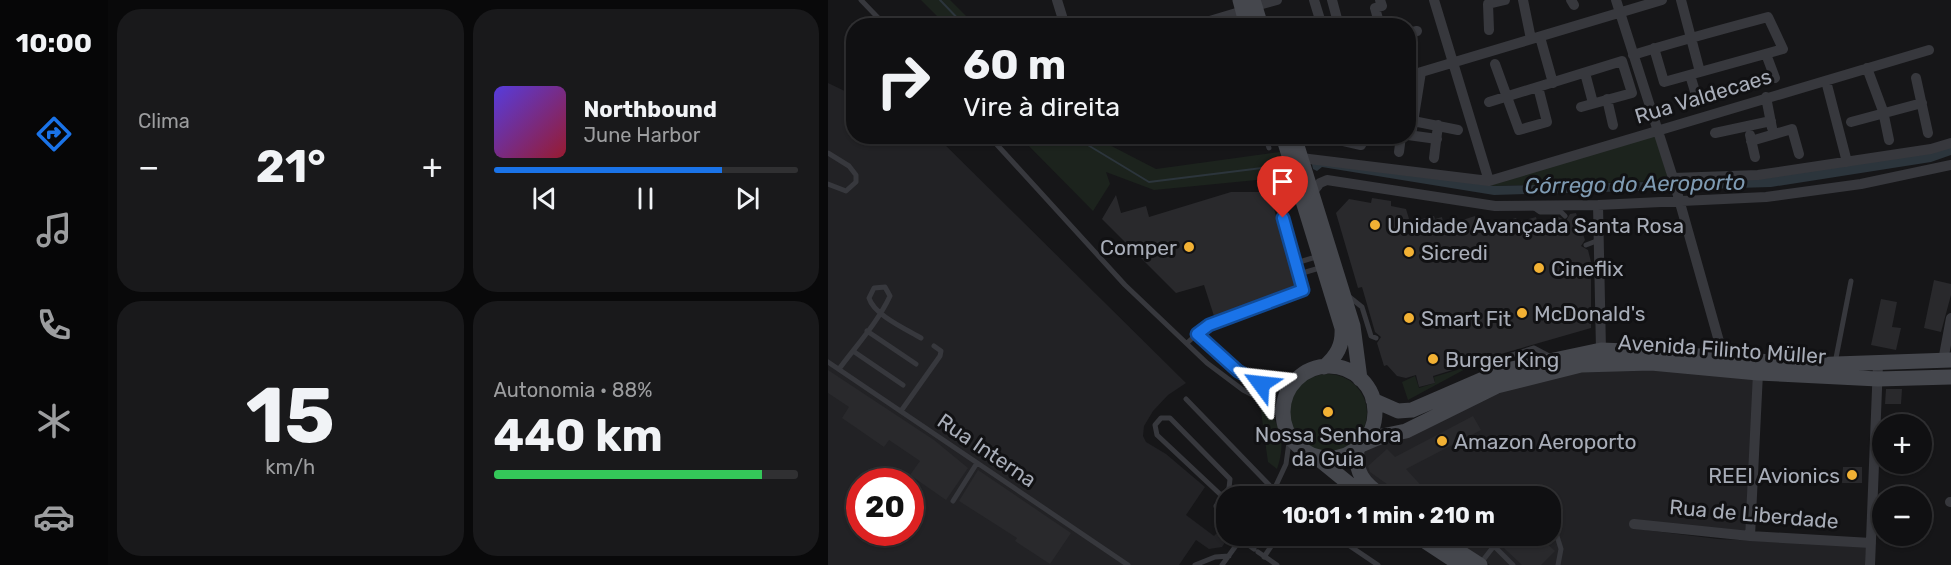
<!DOCTYPE html>
<html lang="pt">
<head>
<meta charset="utf-8">
<style>
  body { margin:0; font-family:Rubik,sans-serif; background:#19191b; color:#f1f3f6; height:100vh; display:flex; flex-direction:column; font-size:22px; white-space:nowrap }
  * { box-sizing:border-box; margin:0 }
  p { font-size:20px; color:#9c9d9f }
  .icon { flex:none; width:33px; height:33px; fill:none; stroke:currentColor; stroke-width:2; stroke-linecap:round; stroke-linejoin:round }
  .map { position:relative; flex:1; overflow:hidden }
  .sheet { display:flex; flex-direction:column; gap:9px; padding:9px; background:#09090a; width:720px }
  .sheet>* { flex:none }
  .guide { position:absolute; left:18px; top:18px; width:570px; height:126px; border-radius:24px; box-shadow:0 2px 4px #0004,0 0 0 2px #303032; background:#101012; color:#f1f3f6; overflow:hidden }
  .tools { position:absolute; left:1044px; top:414px; display:grid; gap:12px }
  .tools a { display:grid; place-items:center; width:60px; height:60px; border-radius:50%; background:#101012; box-shadow:0 2px 4px #0004,0 0 0 2px #303032; font-size:30px }
  .speed { position:absolute; left:18px; top:468px; display:flex; gap:12px; font-size:30px; font-weight:700; text-align:center }
  .speed>* { display:grid; place-content:center; width:78px; height:78px; border-radius:50%; background:#101012; box-shadow:0 2px 4px #0004,0 0 0 2px #303032; line-height:1 }
  .speed .limit { border:9px solid #d22; background:#fff; color:#111 }
  .pin { position:absolute; display:grid; place-items:center; width:51px; height:51px; color:#fff; margin:-62px -26px; border-radius:50% 50% 50% 0; rotate:-45deg; box-shadow:0 0 6px #0007 }
  .pin .icon { rotate:45deg }
  .me { position:absolute; width:66px; margin:-33px; rotate:300deg; stroke-linejoin:round; filter:drop-shadow(0 0 4px #0008) }
  .turn { display:flex; align-items:center; gap:21px; height:126px; padding:0 18px; font-size:27px }
  .turn .icon { width:78px; height:78px; stroke-width:2.5 }
  .turn b { display:block; font-size:42px; line-height:51px }
  .big { font-size:45px; font-weight:700; line-height:1.1 }
  .sheet .widget { flex:1; display:flex; flex-direction:column; justify-content:center; gap:9px; min-width:0; padding:0 21px; border-radius:24px; background:#19191b }
  .sheet .dial { align-items:center; gap:0 }
  .dial b { font-size:78px; line-height:1 }
  .song { display:flex; align-items:center; gap:18px }
  .cover { width:72px; height:72px; border-radius:9px; background:linear-gradient(135deg,hsl(250 70% 55%),hsl(350 70% 35%)) }
  .played { height:6px; border-radius:3px; background:linear-gradient(90deg,#1a73e8 75%,#303032 75%) }
  .keys { display:flex; justify-content:space-around; direction:ltr }
  .heat { display:flex; justify-content:space-between; align-items:center; font-size:33px; direction:ltr }
  .charge { height:9px; border-radius:4px; background:linear-gradient(90deg,#34c759 88%,#303032 0) }
  .sheet .tiles { flex:1; display:grid; gap:9px; grid-template-columns:repeat(2,1fr) }
  .trip { position:absolute; left:388px; top:486px; width:345px; height:60px; border-radius:24px; background:#101012; box-shadow:0 2px 4px #0004,0 0 0 2px #303032; font-weight:700; line-height:60px; text-align:center }
  main { display:flex; flex:1; min-height:0 }
  .tabs { display:flex; flex-direction:column; width:108px; justify-content:space-around; align-items:center; background:#060607; color:#9c9d9f }
  .tabs .icon { width:42px; height:42px }
  .tabs .selected { color:#1a73e8 }
  .tabs b { font-size:27px; color:#f1f3f6 }
  .map>svg:first-child { display:block }
</style>
</head>
<body>
<main>
<nav class="tabs">
<b>10:00</b>
<svg class="icon selected" aria-label="directions" viewBox="0 0 24 24"><path d="M12 3l9 9-9 9-9-9zM9 14v-3h6M13 9l2 2-2 2"/></svg>
<svg class="icon" aria-label="music" viewBox="0 0 24 24"><path d="M9 18V5l10-2v13"/><circle cx="6" cy="18" r="3"/><circle cx="16" cy="16" r="3"/></svg>
<svg class="icon" aria-label="phone" viewBox="0 0 24 24"><path d="M5 4h4l2 5-3 2q2 4 5 5l2-3 5 2v4C11 20 4 13 5 4z"/></svg>
<svg class="icon" aria-label="climate" viewBox="0 0 24 24"><path d="M12 3v18M4 7l16 10M4 17L20 7"/></svg>
<svg class="icon" aria-label="car" viewBox="0 0 24 24"><path d="M5 17H2v-5l4-1 3-4h7l3 4 3 1v5h-3M9 17h6M6 11h13"/><circle cx="7" cy="17" r="2"/><circle cx="17" cy="17" r="2"/></svg>
</nav>
<section class="sheet">
<div class="tiles">
<div class="widget"><p>Clima</p>
<div class="heat"><a>−</a><b class="big">21°</b><a>+</a></div>
</div>
<div class="widget">
<div class="song"><i class="cover"></i><div><b>Northbound</b><p>June Harbor</p></div></div>
<div class="played"></div>
<div class="keys"><svg class="icon" aria-label="previous" viewBox="0 0 24 24"><path d="M18 5L8 12l10 7zM5 5v14"/></svg><svg class="icon" aria-label="pause" viewBox="0 0 24 24"><path d="M8 5v14M16 5v14"/></svg><svg class="icon" aria-label="next" viewBox="0 0 24 24"><path d="M6 5l10 7-10 7zM19 5v14"/></svg></div>
</div>
<div class="widget dial"><b>15</b><p>km/h</p></div>
<div class="widget"><p>Autonomia · 88%</p><b class="big">440 km</b><div class="charge"></div></div>
</div>
</section>
<div class="map">
<svg width="1123" height="565" viewBox="0 0 1123 565">
  <rect width="100%" height="100%" fill="#161618"/>
  <path fill="#222225" fill-rule="evenodd" d="M0,83L25,95L26,136L109,137L358,383L340,395L325,411L316,426L315,436L318,442L338,454L377,487L358,515L386,536L390,532L400,538L394,547L381,549L368,540L351,565H0ZM32,482H82V532H32Z
    M778,365L928,378L917,533L809,529L890,539L1038,546L1037,565H662L617,536H723V496H560L532,468L536,451L659,393Z"/>
  <path fill="#1c231d" d="M93,0H122L147,25H118Z
    M827,135L841,181L666,186L483,160L654,182Z
    M196,137H266L328,169L452,152L458,177L326,190L278,172L282,184L265,211L194,139Z
    M658,361L659,366L641,367L580,400L574,382L587,376L591,388L607,383L606,377Z
    M461 413a39 39 0 1 1 78 0a39 39 0 1 1-78 0Z
    M432,404C454,421 458,444 449,469L440,462Z"/>
  <path fill="#2c353c" d="M1123,145V155L1103,162L943,187L666,195L494,167L489,171L485,169L483,160L666,186L933,179L1088,155Z"/>
  <g fill="none" stroke-linecap="round" stroke-linejoin="round">
    <path stroke="#2c353c" stroke-width="2" d="M112,0L137,26
      M245,136L321,182L450,166"/>
  </g>
  <path fill="#29292c" d="M403,192H441L469,287L386,316L376,285L348,293L274,219L288,195L293,213L318,206L321,217Z
    M544,198L563,201V206L578,209L582,222L606,216L607,219L614,217L616,226L647,216L650,229L688,218L690,222L708,217L710,224L731,217L738,221L742,214L748,213L757,240L753,246L760,250L763,262V328L666,356L660,354L657,360L605,376L607,383L591,387L588,375L578,378L569,376L559,365L556,366L549,343L553,337L547,332L534,287L530,288L508,213L521,199L543,203Z
    M1106,280L1123,284V295L1113,332L1096,328Z
    M1053,299L1069,302L1064,327L1073,328L1068,350L1043,345Z
    M0,370L106,440L140,468L118,500L82,475L92,461L61,440L56,447L14,418L21,407L0,393Z
    M1058,389H1074L1073,404H1057Z
    M645,416L653,430L578,469L600,493L597,496H582L574,488L570,492L542,472L540,466L559,449L567,457Z
    M1015,467H1034V483H1014Z
    M150,470L243,533L222,564L187,541L189,538L131,501Z
    M663,536H711L727,551L713,565H694Z"/>
  <g fill="none" stroke-linecap="round" stroke-linejoin="round">
    <path stroke="#37383d" stroke-width="5" d="M33,0L58,26
      M161,136L297,285L379,363L415,390L440,403L457,422
      M437,136L441,148
      M0,153L21,166L28,175V182L18,191L0,184
      M705,207L712,212H733L737,216
      M758,245L771,240
      M468,263L491,256
      M471,274L495,267
      M519,295L534,307L543,336L548,338
      M39,331L88,364
      M369,334L381,325L475,290L449,195
      M359,343L369,334C394,359 433,403 471,377
      M25,351L75,385
      M662,359L665,361L706,348L723,357
      M0,362L300,565
      M1007,363L1023,281
      M11,369C28,346 50,322 62,296L57,287L46,288L41,298C46,315 78,329 93,338
      M358,399L447,491
      M73,411L112,356L113,351L106,346
      M394,496L329,435L327,425L333,418H342L402,479L401,488L388,506L390,514L399,520
      M443,496L458,464L462,435
      M125,501L149,463
      M723,517L733,549L730,565
      M507,536L550,565
      M658,538L685,565
      M412,539L426,549
      M430,552L449,565
      M436,557L450,536
      M652,564L666,546
      M367,565L387,557L401,556
      M394,565L415,536"/>
    <path stroke="#37383d" stroke-width="10" d="M229,0L237,26
      M486,0L494,26
      M504,0L511,26
      M552,0L554,6L547,8L552,26
      M606,0L661,181
      M695,0L703,39
      M743,0L746,5
      M788,0L845,178L896,359
      M853,0L872,72
      M427,6L449,0
      M365,26L415,11
      M661,30L660,4L677,0
      M580,33L589,31
      M712,37L725,83
      M938,54L947,78
      M805,55C850,41 895,29 940,17L955,49L836,82L826,48
      M667,64L691,130L719,122L710,87
      M1039,68L1055,111L1061,140
      M757,73L765,103
      M862,75L869,98
      M580,76L834,0
      M1088,78L1100,133
      M998,81L1019,162
      M938,97L944,128
      M779,99L785,125
      M661,102L794,61L804,93L753,107
      M585,121L630,130
      M1023,122L1094,103
      M887,133L943,121
      M580,135L609,139
      M583,135L593,72
      M922,135L927,157
      M510,136L511,140L533,145L537,136
      M923,141L964,129L971,154
      M571,152L573,136
      M473,158L661,181L1101,50
      M606,158L610,125
      M845,178L930,175L1103,149L1123,143
      M484,193L492,183L499,180L667,206L770,205L938,197L1033,184L1123,165
      M770,205L773,350
      M1115,361L1123,318
      M1122,502H1123
      M806,524L922,536L1043,543
      M922,536L930,373
      M1042,565L1050,364"/>
    <path stroke="#45474d" stroke-width="15" d="M412,0L419,26
      M425,0L433,26
      M455,136L514,328C515,345 509,356 496,367
      M466,136L525,326L532,379
      M455 412a46 46 0 1 1 92 0a46 46 0 1 1-92 0Z
      M545,400L570,411L584,410L674,371L773,350L825,352L979,365L1123,360
      M535,444L554,436L578,431L669,386L753,365L823,363L930,373L1050,379L1123,377
      M529,449C527,473 535,483 554,496
      M487,456L536,496
      M589,536L633,565
      M624,547L652,565"/>
  </g>
  <g fill="none" stroke-linecap="round" stroke-linejoin="round">
    <defs>
      <path id="route" d="M433,384L410,371L369,334L381,325L475,290L455,218"/>
    </defs>
    <use href="#route" stroke="#114b97" stroke-width="15"/>
    <use href="#route" stroke="#1a73e8" stroke-width="10"/>
  </g>
  <g fill="#f2b134" stroke="#111113" stroke-width="2">
    <circle cx="547" cy="225" r="6"/>
    <circle cx="361" cy="247" r="6"/>
    <circle cx="581" cy="252" r="6"/>
    <circle cx="711" cy="268" r="6"/>
    <circle cx="694" cy="313" r="6"/>
    <circle cx="581" cy="318" r="6"/>
    <circle cx="605" cy="359" r="6"/>
    <circle cx="500" cy="412" r="6"/>
    <circle cx="614" cy="441" r="6"/>
    <circle cx="1024" cy="475" r="6"/>
  </g>
  <g text-anchor="middle" dominant-baseline="central" stroke-width="6" stroke-linejoin="round" paint-order="stroke">
    <g font-size="21" fill="#a8adb8" stroke="#111113">
      <text transform="translate(875 96) rotate(-17)">Rua Valdecaes</text>
      <text transform="translate(894 349) rotate(4)">Avenida Filinto Müller</text>
      <text transform="translate(159 450) rotate(34)">Rua Interna</text>
      <text transform="translate(926 514) rotate(5)">Rua de Liberdade</text>
    </g>
    <g font-size="21" fill="#a8adb8" stroke="#111113" text-anchor="start">
      <text x="559" y="225">Unidade Avançada Santa Rosa</text>
      <text x="349" y="247" text-anchor="end">Comper</text>
      <text x="593" y="252">Sicredi</text>
      <text x="723" y="268">Cineflix</text>
      <text x="706" y="313">McDonald's</text>
      <text x="593" y="318">Smart Fit</text>
      <text x="617" y="359">Burger King</text>
      <text x="500" y="434" text-anchor="middle">Nossa Senhora<tspan x="500" dy="24">da Guia</tspan></text>
      <text x="626" y="441">Amazon Aeroporto</text>
      <text x="1012" y="475" text-anchor="end">REEI Avionics</text>
    </g>
    <g font-size="22" font-style="italic" fill="#7f9bb3" stroke="#111113">
      <text transform="translate(807 184) rotate(-1)">Córrego do Aeroporto</text>
    </g>
  </g>
</svg>
<div class="tools">
<a>+</a>
<a>−</a>
</div>
<div class="speed"><div class="limit">20</div></div>
<div class="pin" style="left:455px;top:218px;background:#d93025"><svg class="icon" aria-label="arrive" viewBox="0 0 24 24"><path d="M6 21V4h12l-3 4 3 4H6"/></svg></div>
<svg class="me" style="left:433px;top:384px" viewBox="-20 -20 40 40"><path d="M0-17L14 15 0 8-14 15z" fill="#1a73e8" stroke="#fff" stroke-width="4"/></svg>
<div class="trip">10:01 · 1 min · 210 m</div>
<div class="guide">
<div class="turn"><svg class="icon" aria-label="right" viewBox="0 0 24 24"><path d="M7 20v-9h11M14 6l5 5-5 5"/></svg><div><b>60 m</b>Vire à direita</div></div>
</div>
</div>
</main>
</body>
</html>
